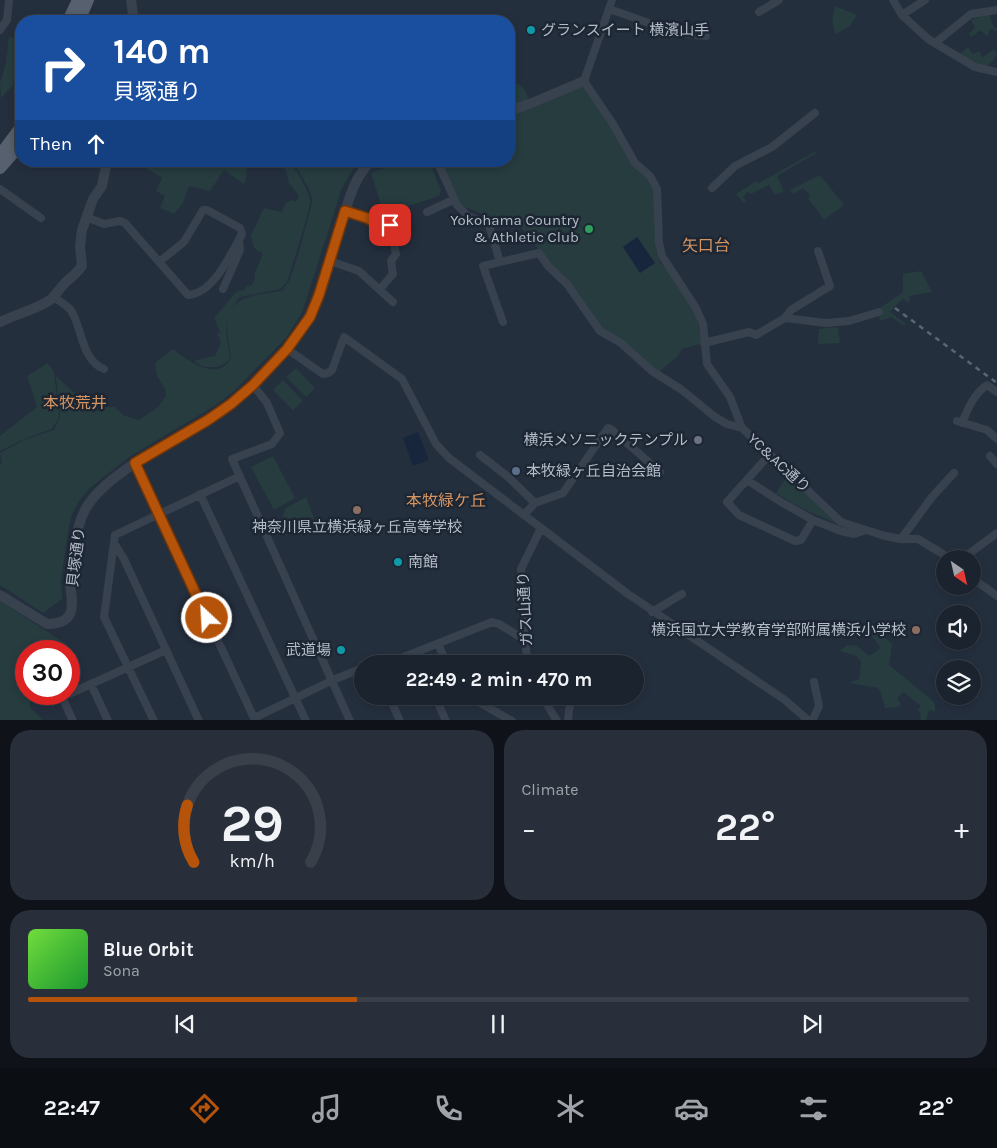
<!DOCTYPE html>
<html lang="en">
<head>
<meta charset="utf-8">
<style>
  body { margin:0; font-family:Karla,"Noto Sans JP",sans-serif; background:#282f3a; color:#f1f3f6; height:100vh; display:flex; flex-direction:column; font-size:19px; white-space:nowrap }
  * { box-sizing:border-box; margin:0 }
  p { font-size:16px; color:#a0a4aa }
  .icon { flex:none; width:28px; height:28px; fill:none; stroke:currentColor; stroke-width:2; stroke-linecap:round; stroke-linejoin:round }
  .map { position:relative; height:720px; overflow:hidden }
  .sheet { display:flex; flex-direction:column; gap:10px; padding:10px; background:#0f1319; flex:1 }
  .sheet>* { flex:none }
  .banner { position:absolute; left:15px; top:15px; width:500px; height:152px; border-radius:20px; box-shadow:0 2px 8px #0003,0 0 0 1px #39404a; background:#1a4fa0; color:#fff; overflow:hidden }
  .needle { width:32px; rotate:146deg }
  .controls { position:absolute; left:936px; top:550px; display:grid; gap:10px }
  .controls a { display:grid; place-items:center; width:45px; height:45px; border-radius:50%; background:#1b232e; box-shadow:0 2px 8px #0003,0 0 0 1px #39404a; font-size:25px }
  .speed { position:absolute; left:15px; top:640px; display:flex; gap:10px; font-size:25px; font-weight:700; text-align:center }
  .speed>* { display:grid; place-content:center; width:65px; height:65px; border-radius:50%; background:#1b232e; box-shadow:0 2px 8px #0003,0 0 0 1px #39404a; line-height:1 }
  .speed .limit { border:8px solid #d22; background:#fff; color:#111 }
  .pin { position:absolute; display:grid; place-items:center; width:42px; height:42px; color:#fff; margin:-21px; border-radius:10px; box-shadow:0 2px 8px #0006 }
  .me { position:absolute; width:55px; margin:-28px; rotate:335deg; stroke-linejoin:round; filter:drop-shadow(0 0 4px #0008) }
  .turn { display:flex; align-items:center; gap:18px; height:105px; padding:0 15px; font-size:22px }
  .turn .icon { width:65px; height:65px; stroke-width:2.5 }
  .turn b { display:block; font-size:35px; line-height:42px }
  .then { display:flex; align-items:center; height:48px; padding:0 15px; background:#0003; gap:10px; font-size:19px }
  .big { font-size:38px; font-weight:700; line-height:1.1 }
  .sheet .tile { flex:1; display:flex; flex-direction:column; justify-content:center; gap:8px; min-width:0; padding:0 18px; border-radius:20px; background:#282f3a }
  .sheet .dial { align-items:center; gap:0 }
  .dial svg { height:130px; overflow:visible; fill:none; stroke:#39404a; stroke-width:7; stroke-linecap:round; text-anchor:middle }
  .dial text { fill:#f1f3f6; stroke:none }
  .song { display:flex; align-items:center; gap:15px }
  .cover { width:60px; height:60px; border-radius:8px; background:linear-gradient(135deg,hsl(100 70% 55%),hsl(130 70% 35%)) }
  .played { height:5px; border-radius:2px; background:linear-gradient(90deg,#b45309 35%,#39404a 35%) }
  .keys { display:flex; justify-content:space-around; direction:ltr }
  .heat { display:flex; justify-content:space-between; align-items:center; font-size:28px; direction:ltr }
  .sheet .tiles { flex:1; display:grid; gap:10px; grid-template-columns:1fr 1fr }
  .tile:last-child { grid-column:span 2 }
  .trip { position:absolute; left:354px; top:655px; width:290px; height:50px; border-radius:25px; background:#1b232e; box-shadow:0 2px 8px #0003,0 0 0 1px #39404a; font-weight:700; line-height:50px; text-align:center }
  .menu { display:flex; height:80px; justify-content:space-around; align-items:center; background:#0b0e12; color:#a0a4aa }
  .menu .icon { width:35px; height:35px }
  .menu .on { color:#b45309 }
  .menu b { font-size:22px; color:#f1f3f6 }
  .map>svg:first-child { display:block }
</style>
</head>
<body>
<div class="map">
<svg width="997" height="721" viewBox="0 0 997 721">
  <rect width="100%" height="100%" fill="#242f3e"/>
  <path fill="#263c3f" d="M835,6L857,15L849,27L836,34C831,24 832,17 835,6Z
    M989,13L994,28H997V31L990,29L987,37L981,30L971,37L969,34L975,27L971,20Z
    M9,36L21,39V55L13,85L1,98L0,84L6,63Z
    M968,47L973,54L979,51L983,57L994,49L997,54L993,61L987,66L974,63L959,54Z
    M509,81C522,84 526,88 529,102L509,107Z
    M580,86L584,87L654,188L657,236L656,251L660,263L668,270L696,313L702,343L682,349L678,356L659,372L623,341L599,326L524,231L519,226L484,215L459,204L439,161H509V115L543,104Z
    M816,151L818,152L777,176L784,191L775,195L769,185L751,194L747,192L743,197L746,201L744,203L736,194L756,181L759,183Z
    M145,161H244C248,167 247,179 244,184L224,170L210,191L189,186L183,203L174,214L160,208L165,196L156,191L162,178L146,168Z
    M283,161H290C297,173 306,185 310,199C312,207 291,267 288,280L281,289L240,297C221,322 226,329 230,359C221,369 205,370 195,362L196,360L215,356L221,342L217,334L220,332L214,318L237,291L244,290L248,285L251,286L255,279L254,275L263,254L254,248L251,235L264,208L282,212L286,203L293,200L296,202L299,196L289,183Z
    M293,161H361L352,171L342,188L302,313L286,338L234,391L216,405L129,457L90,488L79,501L72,514L69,526L61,580L62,599L43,613L0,585V464L2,463L0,453L26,439L54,430L60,417L56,376L83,401L93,413L105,407H114L125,416L139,420L158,407L166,396L165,389L157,376L155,363L173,349C188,361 216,382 231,359C230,349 227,337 227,327C228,294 257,295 282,291C284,288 287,284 289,281C293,274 313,205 312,199C310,186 299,174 293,161Z
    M403,161H429L441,190L439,196L384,214L371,173Z
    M820,175L844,205L824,220L808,198L810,196L803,188L793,194L790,190Z
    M921,271L932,292L909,296L910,303L902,299L890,312L906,324L904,326L891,317L880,321L879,317L883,314L880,308L903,292V274Z
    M838,327L840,343L818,344L819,329Z
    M48,363L54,372L59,417L52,429L26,438L0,451V436L37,407L27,376Z
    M296,368L315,388L306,397L286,377Z
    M283,380L303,401L293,410L273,390Z
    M273,456L295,498L274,510L251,467Z
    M788,475L845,526L844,527L799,507L776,493Z
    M306,497L314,518L308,525L295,528L281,521L285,509Z
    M0,601L68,645L62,651H26V694H32L30,707L43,720H0Z
    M870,623L892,644L889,665L932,700L935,704V711L929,710L926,720H920L921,714L918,710L921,706L903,692L897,699L901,703L899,707L885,708L881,693L878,688L849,683L859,679L861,662L856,656L840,651L846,646L856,645L869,656L881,648L865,627Z"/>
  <path fill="#17263c" d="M637,237L655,263L640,273L623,247Z
    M418,432L429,460L413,466L403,438Z"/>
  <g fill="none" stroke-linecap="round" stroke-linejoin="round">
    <path stroke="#38414e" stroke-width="8" d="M612,0L584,81L613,124L635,163L650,176L657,189L659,243L662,256L696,308L703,324L707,364L730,397L742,428L841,522L885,536L901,539H918L951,559
      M893,0L902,15L928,39L975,67L997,72
      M609,9C640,19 674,35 706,36
      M759,12L779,0
      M902,15L925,0
      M0,30L7,20L9,0
      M935,43L971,14L997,10
      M437,161L457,205L468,216L489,225L500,262
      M712,188L735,166L772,147L815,113
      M0,189L41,218
      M345,211L367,218L377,224L390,225L396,254L391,261L393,274L380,289
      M427,212L453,200
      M86,217L104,224L120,221L125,223L188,295C213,294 231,254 242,234L240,228L207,210H203L184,242L159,262
      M330,261L359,271L393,302
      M223,289L240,250L239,240
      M53,297C59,301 69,306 72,312C82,329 82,361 104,369
      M785,318L791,310L830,286L818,251
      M503,322L483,266L539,253L548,266L567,284L600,331L621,343L652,371L682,390L715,417L727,424L742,428
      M704,343L749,332L756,335L785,318L826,323L849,321L879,312
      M287,349L323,374L328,373L332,370L344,337L402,379L436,444L449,458L628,594L785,700L809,721
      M253,385L267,403L280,433L272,444L232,459L350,721
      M957,421L987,430L997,439
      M962,423C968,408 974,394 987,385L997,392
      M770,454L727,502L739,515L795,541L801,540L813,520
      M480,455L507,476L535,503
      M990,456L997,464
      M135,463L254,718L331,681L362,668
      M747,480L781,502L813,520L841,531L854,534L866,530
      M200,494L306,721
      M524,515L535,503L563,493L608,428L611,429L660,472
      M901,539L932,497L954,473
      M114,543L124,559L199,721
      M962,559L997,533
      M972,578L997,596
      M652,612L682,594
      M438,644L447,664
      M415,653L420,664
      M386,664L492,622L499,624L525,640
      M528,664L525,640L521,569L541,528
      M610,664L624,659
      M91,684L108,721
      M68,694L62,697L73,721
      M69,694L166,650
      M389,696L400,721
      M435,696L446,721
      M468,696L512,721
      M542,696L557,721
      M154,721L104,617L115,535L240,476
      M568,721L569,710L573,696
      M812,721L819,706L814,682"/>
    <path stroke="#38414e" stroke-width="10" d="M131,0L134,21
      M509,111L532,103L584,81
      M0,322C16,314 35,310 50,300C56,295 60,288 66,282C72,277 77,273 82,266L80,246L82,230L93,199L102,186L107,161
      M0,595L47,624C56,624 66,622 70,614C74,605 71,593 70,584C70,564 76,527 85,510C106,470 184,438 222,411C246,394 267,371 287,349C319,313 328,265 342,221C349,200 354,177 371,161"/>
    <path stroke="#56606e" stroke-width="12" d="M68,21L78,0
      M79,21L88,0
      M0,155L21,127
      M0,168L21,144"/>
    <path stroke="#5a6575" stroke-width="2.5" stroke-dasharray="5 5" stroke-linecap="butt" d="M895,308L997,383"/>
  </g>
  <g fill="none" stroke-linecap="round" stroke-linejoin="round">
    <defs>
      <path id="route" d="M207,618L135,463L208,420L231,404L253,385L287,349L310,317L319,295L345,211L367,218L377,224L390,225"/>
    </defs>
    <use href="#route" stroke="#753606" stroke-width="12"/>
    <use href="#route" stroke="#b45309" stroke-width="9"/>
  </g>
  <g fill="#0f9aa8" stroke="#1d2633" stroke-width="2">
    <circle cx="531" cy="30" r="5"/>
    <circle cx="398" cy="562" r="5"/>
    <circle cx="341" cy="650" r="5"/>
  </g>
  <circle fill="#2e9e5b" stroke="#1d2633" stroke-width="2" cx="589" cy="229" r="5"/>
  <circle fill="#6b7280" stroke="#1d2633" stroke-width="2" cx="698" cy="440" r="5"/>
  <circle fill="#5c6f8a" stroke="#1d2633" stroke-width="2" cx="516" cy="471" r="5"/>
  <g fill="#8d6e63" stroke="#1d2633" stroke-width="2">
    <circle cx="357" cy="510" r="5"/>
    <circle cx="916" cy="630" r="5"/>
  </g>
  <g text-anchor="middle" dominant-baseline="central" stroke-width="5" stroke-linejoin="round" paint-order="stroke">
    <g font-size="15" fill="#b4bcc9" stroke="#1d2633" text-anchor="end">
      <text x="541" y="30" text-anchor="start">グランスイート 横濱山手</text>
      <text x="579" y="220">Yokohama Country<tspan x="579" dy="17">&amp; Athletic Club</tspan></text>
      <text x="688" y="440">横浜メソニックテンプル</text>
      <text x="526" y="471" text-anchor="start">本牧緑ヶ丘自治会館</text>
      <text x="357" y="527" text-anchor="middle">神奈川県立横浜緑ヶ丘高等学校</text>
      <text x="408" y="562" text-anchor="start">南館</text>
      <text x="906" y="630">横浜国立大学教育学部附属横浜小学校</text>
      <text x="331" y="650">武道場</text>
    </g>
    <g font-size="15" fill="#b4bcc9" stroke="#1d2633">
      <text transform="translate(779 463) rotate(43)">YC&amp;AC通り</text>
      <text transform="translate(76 557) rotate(-83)">貝塚通り</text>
      <text transform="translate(525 609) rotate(-93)">ガス山通り</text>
    </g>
    <g font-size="16" fill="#d59563" stroke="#1d2633">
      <text x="706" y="245">矢口台</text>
      <text x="75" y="402">本牧荒井</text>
      <text x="446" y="500">本牧緑ケ丘</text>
    </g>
  </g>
</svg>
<div class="controls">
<a><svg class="needle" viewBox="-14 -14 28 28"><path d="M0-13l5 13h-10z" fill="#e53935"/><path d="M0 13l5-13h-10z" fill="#a0a4aa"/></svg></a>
<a><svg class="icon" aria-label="sound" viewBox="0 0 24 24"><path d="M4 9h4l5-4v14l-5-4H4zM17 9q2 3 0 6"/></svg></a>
<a><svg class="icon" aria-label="layers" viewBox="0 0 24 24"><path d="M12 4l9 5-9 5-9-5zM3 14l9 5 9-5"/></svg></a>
</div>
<div class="speed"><div class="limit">30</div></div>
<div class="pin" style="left:390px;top:225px;background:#d93025"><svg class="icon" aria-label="arrive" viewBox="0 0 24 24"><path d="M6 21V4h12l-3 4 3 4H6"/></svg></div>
<svg class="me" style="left:207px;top:618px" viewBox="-20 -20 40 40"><circle r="17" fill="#b45309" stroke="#fff" stroke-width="3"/><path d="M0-11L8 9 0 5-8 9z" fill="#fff"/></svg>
<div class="trip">22:49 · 2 min · 470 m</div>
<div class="banner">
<div class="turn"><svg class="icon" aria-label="right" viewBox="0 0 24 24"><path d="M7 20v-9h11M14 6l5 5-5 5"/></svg><div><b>140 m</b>貝塚通り</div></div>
<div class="then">Then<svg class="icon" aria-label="ahead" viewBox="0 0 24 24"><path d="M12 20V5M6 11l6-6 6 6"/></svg></div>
</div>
</div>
<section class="sheet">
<div class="tiles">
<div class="tile dial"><svg viewBox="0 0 100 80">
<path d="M14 69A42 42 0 1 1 86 69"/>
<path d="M14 69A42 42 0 0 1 10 34" stroke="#b45309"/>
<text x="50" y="56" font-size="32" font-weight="700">29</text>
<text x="50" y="72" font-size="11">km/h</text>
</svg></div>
<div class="tile"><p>Climate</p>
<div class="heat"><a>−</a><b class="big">22°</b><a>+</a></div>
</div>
<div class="tile">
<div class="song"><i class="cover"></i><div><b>Blue Orbit</b><p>Sona</p></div></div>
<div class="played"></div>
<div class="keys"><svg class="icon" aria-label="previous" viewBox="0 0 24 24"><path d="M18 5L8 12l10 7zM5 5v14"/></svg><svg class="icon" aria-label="pause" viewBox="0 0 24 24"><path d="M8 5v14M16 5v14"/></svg><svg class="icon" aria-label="next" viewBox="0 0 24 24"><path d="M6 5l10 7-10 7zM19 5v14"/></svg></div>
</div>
</div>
</section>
<nav class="menu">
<b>22:47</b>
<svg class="icon on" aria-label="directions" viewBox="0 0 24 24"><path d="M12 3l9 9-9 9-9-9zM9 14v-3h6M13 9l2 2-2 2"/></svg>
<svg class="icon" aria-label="music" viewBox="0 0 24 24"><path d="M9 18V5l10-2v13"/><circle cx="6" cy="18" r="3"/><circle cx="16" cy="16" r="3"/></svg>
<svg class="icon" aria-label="phone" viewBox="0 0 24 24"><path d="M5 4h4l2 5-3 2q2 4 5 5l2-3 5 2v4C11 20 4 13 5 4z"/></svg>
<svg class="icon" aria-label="climate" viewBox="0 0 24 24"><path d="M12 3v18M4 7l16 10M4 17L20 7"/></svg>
<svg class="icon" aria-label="car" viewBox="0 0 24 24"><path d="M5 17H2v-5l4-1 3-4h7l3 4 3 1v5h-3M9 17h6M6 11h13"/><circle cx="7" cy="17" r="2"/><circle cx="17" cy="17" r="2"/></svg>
<svg class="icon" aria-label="filters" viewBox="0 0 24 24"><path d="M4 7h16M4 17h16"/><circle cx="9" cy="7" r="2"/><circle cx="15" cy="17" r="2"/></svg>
<b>22°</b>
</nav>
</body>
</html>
